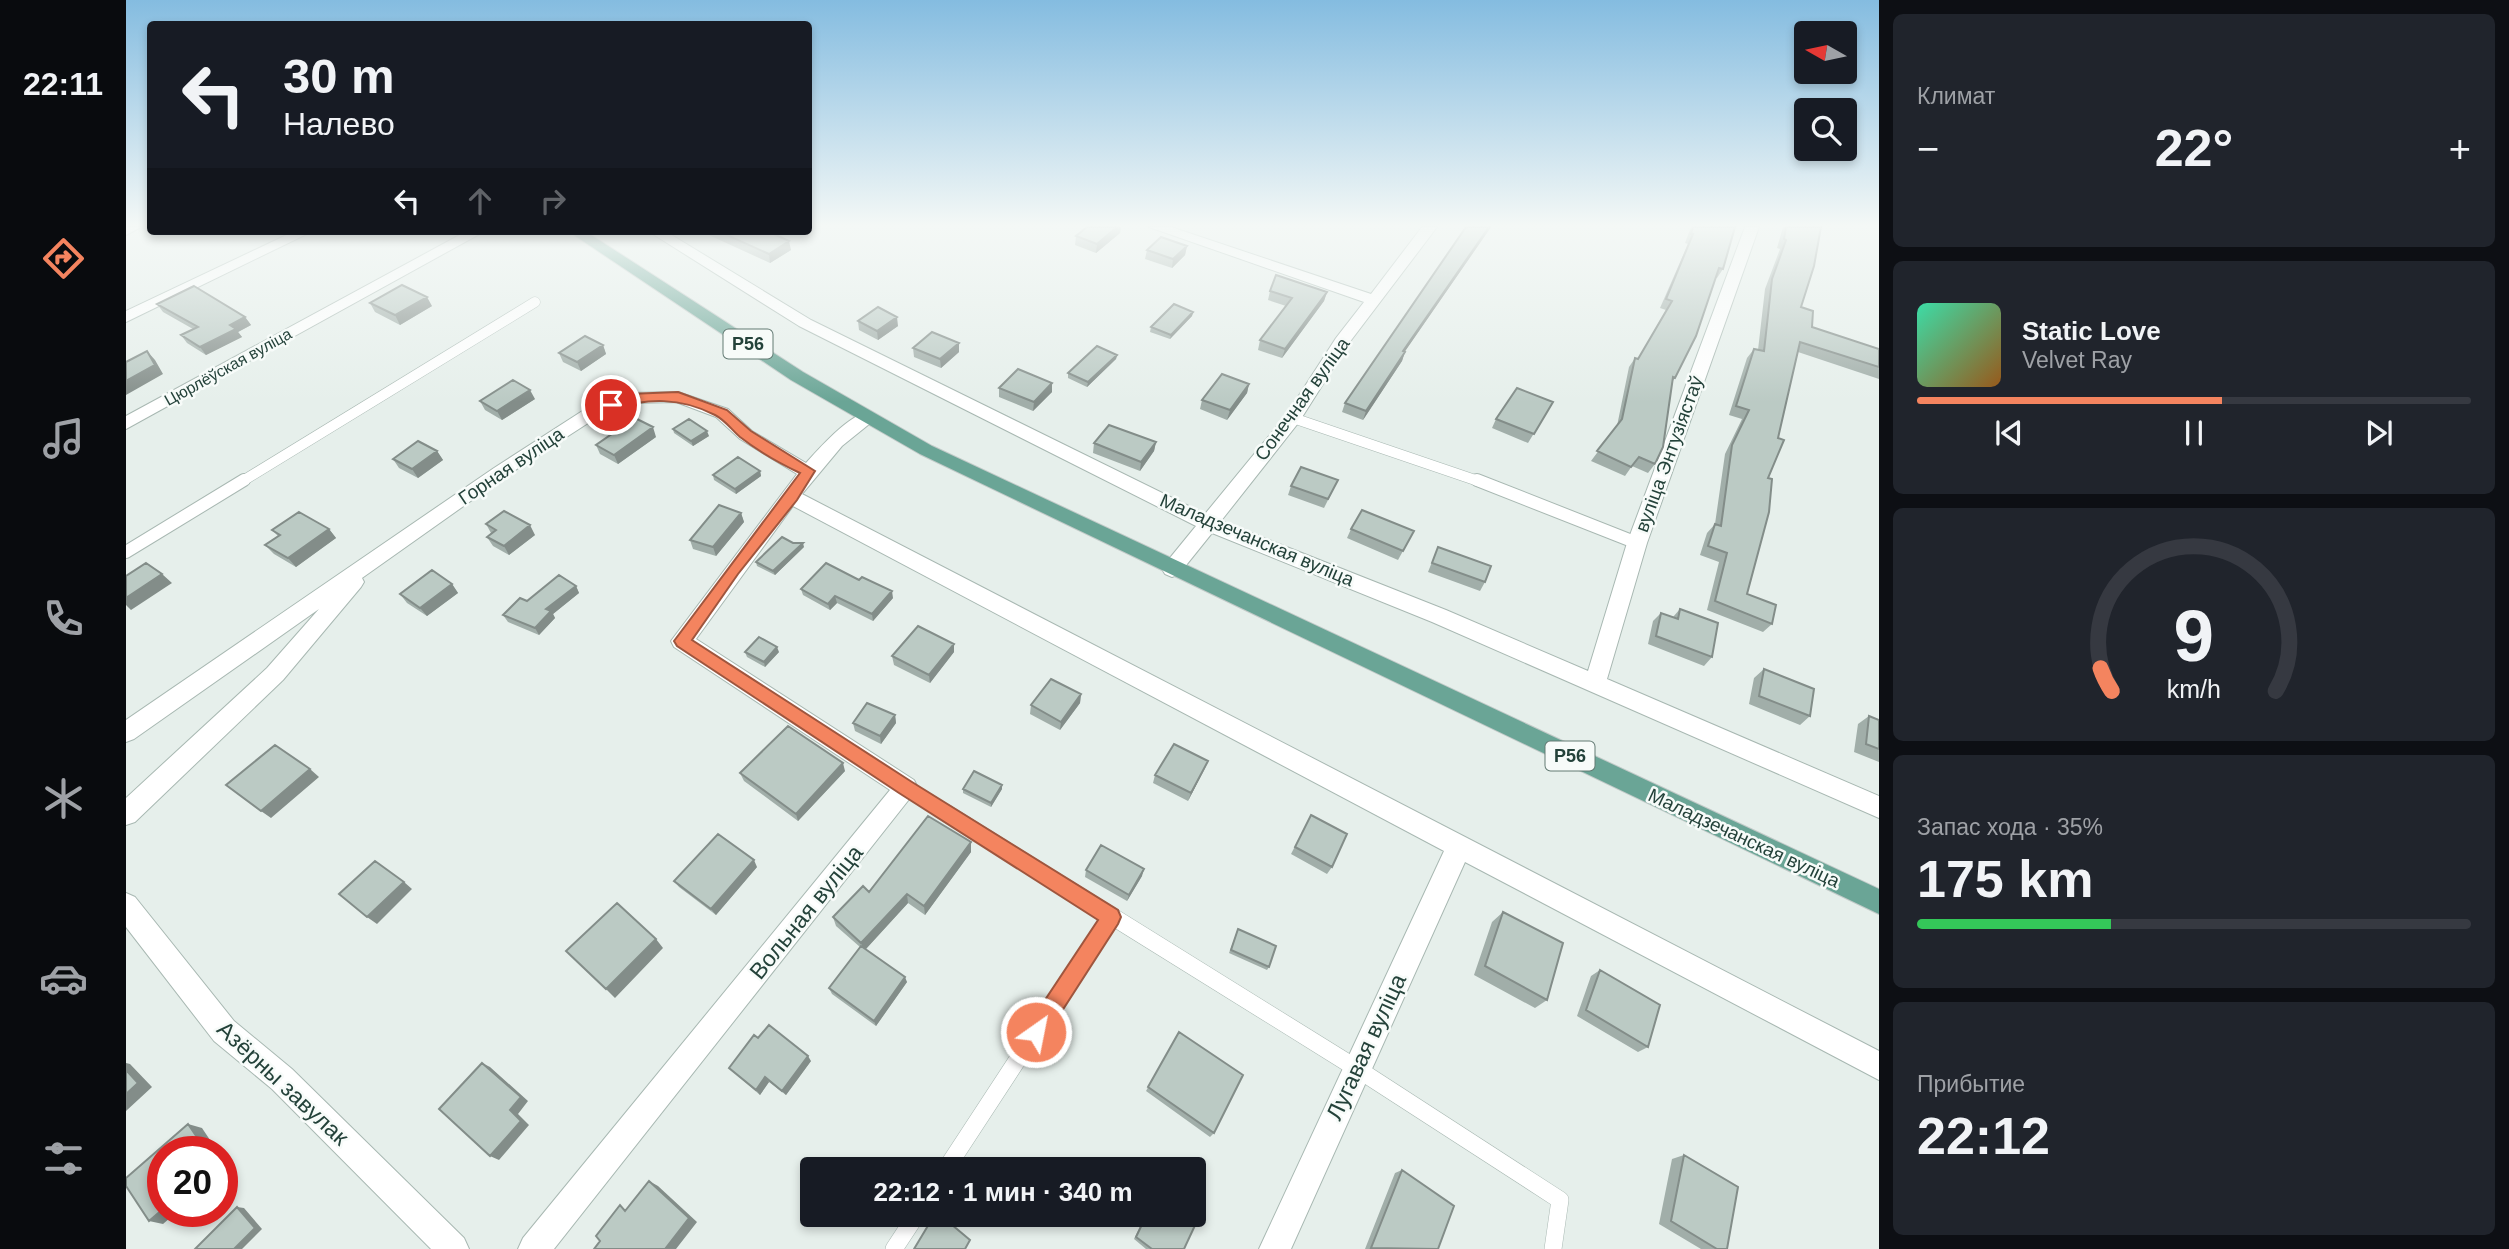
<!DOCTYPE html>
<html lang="ru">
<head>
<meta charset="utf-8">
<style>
  body { margin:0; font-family:Arial,sans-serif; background:#20242c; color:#f1f3f6; height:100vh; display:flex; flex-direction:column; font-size:26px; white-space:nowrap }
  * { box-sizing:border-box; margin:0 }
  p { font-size:23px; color:#9ea1a6 }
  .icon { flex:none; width:38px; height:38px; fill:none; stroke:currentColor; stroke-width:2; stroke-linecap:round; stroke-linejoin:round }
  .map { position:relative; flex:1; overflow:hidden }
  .details { display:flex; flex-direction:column; gap:14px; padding:14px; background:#0d0f14; width:630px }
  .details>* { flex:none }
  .guide { position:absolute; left:21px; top:21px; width:665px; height:214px; border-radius:7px; box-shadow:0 4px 10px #0003; background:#171b24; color:#f1f3f6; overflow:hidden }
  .needle { width:46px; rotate:279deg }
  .fabs { position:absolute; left:1668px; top:21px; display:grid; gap:14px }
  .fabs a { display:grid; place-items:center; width:63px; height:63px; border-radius:7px; background:#171b24; box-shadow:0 4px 10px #0003; font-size:35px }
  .speed { position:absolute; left:21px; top:1136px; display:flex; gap:14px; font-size:35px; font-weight:700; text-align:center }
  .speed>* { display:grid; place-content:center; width:91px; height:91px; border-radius:50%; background:#171b24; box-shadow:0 4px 10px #0003; line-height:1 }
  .speed .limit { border:10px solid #d22; background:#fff; color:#111 }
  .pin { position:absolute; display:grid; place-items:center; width:60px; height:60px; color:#fff; margin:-30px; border:4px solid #fff; border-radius:50%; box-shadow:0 2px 7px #0007 }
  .me { position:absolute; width:77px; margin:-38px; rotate:33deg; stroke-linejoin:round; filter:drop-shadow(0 0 5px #0008) }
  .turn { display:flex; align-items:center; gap:24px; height:147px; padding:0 21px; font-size:32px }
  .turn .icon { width:91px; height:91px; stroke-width:2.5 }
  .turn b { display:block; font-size:49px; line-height:60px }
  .lanes { display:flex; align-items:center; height:66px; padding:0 21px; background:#0003; justify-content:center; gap:35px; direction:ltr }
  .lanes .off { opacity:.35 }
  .big { font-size:52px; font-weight:700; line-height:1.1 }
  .details .widget { flex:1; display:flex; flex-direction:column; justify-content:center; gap:10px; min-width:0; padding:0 24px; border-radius:10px; background:#20242c }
  .details .dial { align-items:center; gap:0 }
  .dial svg { height:182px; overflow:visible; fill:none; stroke:#363941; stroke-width:7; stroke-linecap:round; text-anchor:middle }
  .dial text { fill:#f1f3f6; stroke:none }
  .song { display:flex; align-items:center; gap:21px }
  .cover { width:84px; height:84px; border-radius:10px; background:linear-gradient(135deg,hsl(160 70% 55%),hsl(30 70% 35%)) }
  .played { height:7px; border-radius:4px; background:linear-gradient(90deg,#f4845f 55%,#363941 55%) }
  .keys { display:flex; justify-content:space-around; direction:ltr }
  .heat { display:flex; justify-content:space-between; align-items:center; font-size:38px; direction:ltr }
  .charge { height:10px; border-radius:5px; background:linear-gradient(90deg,#34c759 35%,#363941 0) }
  .trip { position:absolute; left:674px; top:1157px; width:406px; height:70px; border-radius:7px; background:#171b24; box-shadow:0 4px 10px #0003; font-weight:700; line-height:70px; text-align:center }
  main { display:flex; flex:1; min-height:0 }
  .menu { display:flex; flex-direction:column; width:126px; justify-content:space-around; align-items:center; background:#090b0e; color:#9ea1a6 }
  .menu .icon { width:49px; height:49px }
  .menu .on { color:#f4845f }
  .menu b { font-size:32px; color:#f1f3f6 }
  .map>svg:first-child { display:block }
</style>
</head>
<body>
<main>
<nav class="menu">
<b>22:11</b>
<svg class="icon on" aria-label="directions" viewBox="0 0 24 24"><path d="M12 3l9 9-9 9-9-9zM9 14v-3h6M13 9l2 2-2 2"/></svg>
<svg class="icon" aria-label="music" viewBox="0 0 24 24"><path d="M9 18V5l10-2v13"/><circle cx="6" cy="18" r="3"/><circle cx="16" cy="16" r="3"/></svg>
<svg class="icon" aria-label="phone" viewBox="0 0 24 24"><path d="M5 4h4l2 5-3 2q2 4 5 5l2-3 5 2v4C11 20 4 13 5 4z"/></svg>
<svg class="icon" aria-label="climate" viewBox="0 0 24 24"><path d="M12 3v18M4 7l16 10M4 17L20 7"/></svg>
<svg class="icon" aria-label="car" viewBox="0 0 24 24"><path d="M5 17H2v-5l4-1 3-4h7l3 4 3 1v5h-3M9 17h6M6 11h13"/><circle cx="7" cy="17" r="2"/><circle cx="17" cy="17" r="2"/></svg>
<svg class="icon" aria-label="filters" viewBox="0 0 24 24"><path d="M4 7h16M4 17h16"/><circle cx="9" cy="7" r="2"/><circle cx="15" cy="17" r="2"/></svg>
</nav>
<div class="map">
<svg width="1753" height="1249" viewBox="0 0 1753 1249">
  <rect width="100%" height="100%" fill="#e6efeb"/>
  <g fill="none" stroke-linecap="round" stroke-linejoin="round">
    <defs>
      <path id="service-far2" d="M1167,418L1355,482
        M115,482L409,302"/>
      <path id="service-far1" d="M1351,480L1511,543
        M0,552L118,480
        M780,788L822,814"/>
      <path id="service" d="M820,813L1230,1068L1434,1200L1427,1249
        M820,1169L985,917
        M768,1249L791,1214"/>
      <path id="minor" d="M1023,227H1045L1245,294L1296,227H1311L1223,343L1173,422L1095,521L1320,610L1462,671L1501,543L1619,227H1633L1521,543L1481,679L1753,796V818L1306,622L1086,533L1053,574L1046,577L1039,574L1036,569L1039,564L1070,526L673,326L522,231H539L685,320L1079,514L1161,414L1210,338L1238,302Z
        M169,231H187L0,322V311Z
        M341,231H359L0,429V416Z
        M552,392L602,409L626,431L680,463C693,449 728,408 747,413L750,417L747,421L716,446L676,494L1753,1051V1080L1339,862L1165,1249H1133L1318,851L667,506L570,639L788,780L792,788L428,1249H392L397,1238L764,790L548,647L545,641L671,474L614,439L590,417L550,402L504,403L473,416L380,476L236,578L238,582L235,587L157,680L9,822L0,825V798L141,668L193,609L8,739L0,742V720L368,468L461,408L502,393Z
        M0,893L9,897L108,1021L166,1069L338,1238L343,1249H305L146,1089L88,1041L0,927Z"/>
      <path id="tertiary" d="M0,227H15L0,235Z"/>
      <path id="primary" d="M442,231H459L677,372L806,446L1753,889V914L794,454L665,380Z"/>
    </defs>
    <use href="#service-far2" stroke="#a8b8b2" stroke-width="11"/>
    <use href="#service-far1" stroke="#a8b8b2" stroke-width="14"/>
    <use href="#service" stroke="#a8b8b2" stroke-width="18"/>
    <use href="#minor" stroke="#a8b8b2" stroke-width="2"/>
    <use href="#tertiary" stroke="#a8b8b2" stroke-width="2"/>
    <use href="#primary" stroke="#c2cac8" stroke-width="2"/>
    <use href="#service-far2" stroke="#fff" stroke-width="10"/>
    <use href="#service-far1" stroke="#fff" stroke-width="12"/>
    <use href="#service" stroke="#fff" stroke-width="17"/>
    <use href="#minor" fill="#fff" fill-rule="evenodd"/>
    <use href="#tertiary" fill="#fff" fill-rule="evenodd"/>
    <use href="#primary" fill="#6aa596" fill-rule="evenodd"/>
  </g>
  <path fill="#a1aea9" d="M961,227H995L994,233L970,253L949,245L950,236Z
    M1340,227H1365L1279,351L1276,361L1237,420L1216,412L1219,403Z
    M1565,227H1609L1597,269L1591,278H1589L1549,378L1546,382L1529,464L1522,473L1506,466L1499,476L1465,461L1491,426L1503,367L1509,358L1512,359L1540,310L1534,308L1562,244L1559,243Z
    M1657,227H1695L1675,307L1686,327L1753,349V379L1672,352L1642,478L1621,594L1646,624L1637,632L1581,610L1593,562L1574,555L1581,533L1589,524L1599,454L1616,419L1603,415L1621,358L1628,349L1632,350L1639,289L1654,249L1651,248Z
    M574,231H647L648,234L665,250L644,263Z
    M1061,246L1059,255L1046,268L1019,259L1021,250Z
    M1144,291L1201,292L1198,301L1156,358L1132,350L1134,340L1160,306L1142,300Z
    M244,303L306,306L274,325L249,312Z
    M31,304L119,317L125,325L112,332L116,337L80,355L61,343L55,335L67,329L37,312Z
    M1067,312L1066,316L1044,339L1024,332L1025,327Z
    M732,321L772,326L752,340L733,330Z
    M477,345L480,354L455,371L437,362L433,353Z
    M787,348L833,352L815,368L788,357Z
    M991,355L990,359L961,387L942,378V373Z
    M1123,384L1121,393L1101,420L1074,409L1076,400Z
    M873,388L926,392L907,411L873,397Z
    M409,399L376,420L359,410L354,401Z
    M1427,402L1402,443L1366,428L1370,419Z
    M547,429L583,436L567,446L548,433Z
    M530,437L492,464L474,454L470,445Z
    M1030,442L1028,451L1014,471L967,453L968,443Z
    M311,451L317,460L292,478L273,468L267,459Z
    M634,471L635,476L610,494L588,480L587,475Z
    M1212,480L1198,508L1162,495L1165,486Z
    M615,513L618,522L590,556L567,549L564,540Z
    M360,524L409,535L383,555L367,546L361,537L365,533Z
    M203,529L210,538L170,567L148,554L139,545L152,536L146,530Z
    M1225,529L1288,531L1272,560L1221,538Z
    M678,547L649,575L631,566L630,562Z
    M1312,547L1359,582L1354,591L1302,572Z
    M326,584L332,593L301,616L281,603L274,594Z
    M450,586L453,593L427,614L429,618L413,635L382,622L377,615L401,601Z
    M675,589L767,598L747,621L711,603L704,610L677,595Z
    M1554,609L1586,657L1578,666L1522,644L1527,621L1535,613L1547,617Z
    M619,652H653L639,667L621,657Z
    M828,652L804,683L768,665L766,656Z
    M1638,669L1684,716L1674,725L1623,704L1628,678Z
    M955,694L954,703L934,730L904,714L905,705Z
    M769,715L770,723L755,744L729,731L727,723Z
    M1743,716L1753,720V762L1728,752L1732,724Z
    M1082,761L1079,768L1062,801L1027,783L1029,775Z
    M719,771L672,821L618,781L614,773Z
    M837,789H876L865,807L837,793Z
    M1181,823L1206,867L1201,874L1165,854Z
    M845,842V852L799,915L782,903L740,949L781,982L750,1026L706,994L703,988L734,947L710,926L707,917L743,892Z
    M631,867L590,915L553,887L548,881Z
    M960,870L1016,876L1001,901L959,877Z
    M1377,912L1421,1000L1409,1008L1348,975L1366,922Z
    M1112,929L1143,967L1141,970L1103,953Z
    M1474,970L1522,1047L1512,1052L1451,1016L1465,976Z
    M1053,1032L1088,1133L1084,1137L1020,1091Z
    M685,1061L660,1095L643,1082L634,1095L603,1068Z
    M1558,1155L1601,1249H1575L1533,1224L1546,1159Z
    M1276,1170L1312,1249H1239L1269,1173Z
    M1020,1214H1068L1058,1249H1020L1008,1239Z"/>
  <path fill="#838d89" d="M991,227H995L994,233L970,253L971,244Z
    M1363,227H1365L1273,360L1277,351Z
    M663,241L665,250L644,263L643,254Z
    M1061,246L1059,255L1046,268L1047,259Z
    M1201,292L1198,301L1156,358L1159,349Z
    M301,297L306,306L274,325L269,315Z
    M1067,312L1066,316L1044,339L1045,335Z
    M119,317L125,325L112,332L116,337L80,355L74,347L104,325Z
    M771,317L772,326L752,340L751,331Z
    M833,343V352L815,368L814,359Z
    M477,345L480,354L455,371L451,362Z
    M21,351L29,360L37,374L0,395V381Z
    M1279,352L1276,361L1237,420L1240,411Z
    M991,355L990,359L961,387L962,382Z
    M926,383V392L907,411L908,402Z
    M1123,384L1121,393L1101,420L1104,410Z
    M404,390L409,399L376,420L371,411Z
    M527,427L530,437L492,464L488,455Z
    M581,431L583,436L567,446L565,441Z
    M1030,442L1028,451L1014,471L1015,462Z
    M311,451L317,460L292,478L286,469Z
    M634,471L635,476L610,494L609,489Z
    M615,513L618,522L590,556L587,547Z
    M404,525L409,535L383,555L378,546Z
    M203,529L210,538L170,567L162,558Z
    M677,543L678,547L649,575L647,571Z
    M36,574L46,583L5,610L0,605V598Z
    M326,584L332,593L301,616L294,608Z
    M450,586L453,593L427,614L429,618L413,635L409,628L420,609Z
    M766,591L767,598L747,621L746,614Z
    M709,596L711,603L704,610L702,604Z
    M828,644V652L804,683L803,675Z
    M651,647L653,652L639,667L638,662Z
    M955,694L954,703L934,730L935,722Z
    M769,715L770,723L755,744L754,736Z
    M1082,761L1079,768L1062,801L1065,793Z
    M717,763L719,771L672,821L670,814Z
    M184,769L193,777L145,818L135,811Z
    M876,785V789L865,807V803Z
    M845,842V852L799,915L798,906Z
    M628,860L631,867L590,915L585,909Z
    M1018,869L1016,876L1001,901L1003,895Z
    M278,882L286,889L251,924L241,917Z
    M781,894L782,903L738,951L735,943Z
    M530,939L537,948L489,998L480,989Z
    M779,977L781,982L750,1026L748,1021Z
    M682,1056L685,1061L660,1095L656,1091Z
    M0,1063L4,1064L26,1087L0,1111Z
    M356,1063L364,1067L402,1101L392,1114L403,1125L373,1160L364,1156L384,1110Z
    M639,1077L643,1082L634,1095L630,1090Z
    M62,1124L76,1128L92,1152H81Z
    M96,1158L102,1166L96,1171Z
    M523,1181L532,1186L571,1222L550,1249H539Z
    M111,1207L118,1208L136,1229L116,1249H108Z
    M37,1209V1211H52L37,1224L23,1221Z"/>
  <path fill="#bbcac4" stroke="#838d89" stroke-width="2" d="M961,227H991L971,244L950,236Z
    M1340,227H1363L1277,351L1279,352L1240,411L1219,403Z
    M1567,227H1609L1597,269L1593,268L1570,336L1549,378L1547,377L1537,447L1529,464L1513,457L1505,467L1471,451L1496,419L1509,358L1512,359L1546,301L1540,299L1567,234H1565Z
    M1660,227H1695L1688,266L1675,307L1687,311L1686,327L1753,349V367L1674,342L1652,438L1658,440L1642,478L1646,479L1643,512L1621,594L1650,605L1646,624L1589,601L1601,553L1582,546L1589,524L1595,526L1606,445L1623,410L1610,406L1628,349L1638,351L1646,279L1660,240L1658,239Z
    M592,231H645L643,232L663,241L643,254Z
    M1035,237L1061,246L1047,259L1021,250Z
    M1150,275L1201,292L1159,349L1134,340L1166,298L1144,291Z
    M276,285L301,297L269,315L244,303Z
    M68,286L119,317L104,325L110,329L74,347L55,335L72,327L31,304Z
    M1048,304L1067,312L1045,335L1025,327Z
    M752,307L771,317L751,331L732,321Z
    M806,332L833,343L814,359L787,348Z
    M459,336L477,345L451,362L433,353Z
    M971,346L991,355L962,382L942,373Z
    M21,351L29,365L0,381V362Z
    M892,369L926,383L908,402L873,388Z
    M1096,374L1123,384L1104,410L1076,400Z
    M387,380L404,390L371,411L354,401Z
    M1391,388L1427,402L1408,434L1370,419Z
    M509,418L527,427L488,455L470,445Z
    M563,419L581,431L565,441L547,429Z
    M983,425L1030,442L1015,462L968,443Z
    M292,441L311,451L286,469L267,459Z
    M612,457L634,471L609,489L587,475Z
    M1175,467L1212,480L1202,499L1165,486Z
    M593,505L615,513L587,547L564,540Z
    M1236,510L1288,531L1277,551L1225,529Z
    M378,511L404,525L378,546L361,537L370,530L360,524Z
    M173,512L203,529L162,558L139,545L154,535L146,530Z
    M656,537L667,543H677L647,571L630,562Z
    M1312,547L1365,566L1359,582L1306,563Z
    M20,563L36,574L0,598V576Z
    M700,563L733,580L736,577L766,591L746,614L709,596L702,604L675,589Z
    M306,570L326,584L294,608L274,594Z
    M433,575L450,586L420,609L425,611L409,628L377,615L394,598L401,601Z
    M1554,609L1592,623L1586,657L1530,636L1535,613L1552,619Z
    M792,626L828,644L803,675L766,656Z
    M633,637L651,647L638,662L619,652Z
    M1638,669L1688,689L1684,716L1633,696Z
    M925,679L955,694L935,722L905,705Z
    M741,703L769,715L754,736L727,723Z
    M1743,716L1753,720V749L1740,744Z
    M662,726L717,763L670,814L614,773Z
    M1048,744L1082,761L1065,793L1029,775Z
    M149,745L184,769L135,811L100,785Z
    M848,771L876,785L865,803L837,789Z
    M1185,815L1221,834L1206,867L1169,847Z
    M802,816L845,842L798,906L781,894L735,943L707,917L737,886L743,892Z
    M592,834L628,860L585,909L548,881Z
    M975,845L1018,869L1003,895L960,870Z
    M249,861L278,882L241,917L213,894Z
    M491,903L530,939L480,989L440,951Z
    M1377,912L1437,943L1421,1000L1359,966Z
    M1112,929L1150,946L1143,967L1105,950Z
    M735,946L779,977L748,1021L703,988Z
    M1474,970L1534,1005L1522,1047L1460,1010Z
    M643,1025L682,1056L656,1091L639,1077L630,1090L603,1068L628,1035L632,1038Z
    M1053,1032L1117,1075L1088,1133L1022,1087Z
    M356,1063L395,1097L384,1110L395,1121L364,1156L313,1109Z
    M0,1070L12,1083L0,1094Z
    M62,1124L81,1152H37V1209L23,1221L0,1186V1178Z
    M1558,1155L1612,1187L1601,1249H1591L1545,1221Z
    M1276,1170L1328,1206L1312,1249L1245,1248Z
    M523,1181L563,1218L539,1249H468L474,1241L470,1236L494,1205L499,1211Z
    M1068,1199L1078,1206L1058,1249H1026L1010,1237L1021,1214H1068Z
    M111,1207L129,1228L108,1249H69Z
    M809,1214H813L844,1240L839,1249H788Z"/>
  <linearGradient id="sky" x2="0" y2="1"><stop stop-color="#84bce0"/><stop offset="0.56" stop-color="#f4f8f6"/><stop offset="1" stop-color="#f4f8f6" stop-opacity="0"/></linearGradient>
  <rect width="1753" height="402" fill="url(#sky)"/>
  <path fill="#f4845f" stroke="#9f563e" stroke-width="2" d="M552,392L601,410L625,431L689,471L671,500L612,574L566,640L786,782L992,910L995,917L992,924L918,1039L910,1042L903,1039L900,1032L903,1024L972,920L773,793L551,646L548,641L674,473C653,463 632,451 614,437C606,430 599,420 589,415C554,397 522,398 485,409L478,405L502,394Z"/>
  <g text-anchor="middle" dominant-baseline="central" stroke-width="5" stroke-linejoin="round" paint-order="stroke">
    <g font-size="16" fill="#24423a" stroke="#f7fbf9">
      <text transform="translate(102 367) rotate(-29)">Цюрлёўская вуліца</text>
    </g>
    <g fill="#f7fbf9" stroke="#637a73" stroke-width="2">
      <rect x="597.5" y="329.5" width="49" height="29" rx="5"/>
      <rect x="1419.5" y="741.5" width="49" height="29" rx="5"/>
    </g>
    <g font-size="18" font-weight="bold" fill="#24423a">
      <text x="622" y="344">Р56</text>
      <text x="1444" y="756">Р56</text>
    </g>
    <g font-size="19" fill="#24423a" stroke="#f7fbf9">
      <text transform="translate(1176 399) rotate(-54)">Сонечная вуліца</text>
      <text transform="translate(1543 454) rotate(-70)">вуліца Энтузіястаў</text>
      <text transform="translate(385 466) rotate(-34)">Горная вуліца</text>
      <text transform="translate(1131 540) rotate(23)">Маладзечанская вуліца</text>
      <text transform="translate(1618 838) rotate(25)">Маладзечанская вуліца</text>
    </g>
    <g font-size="23" fill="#24423a" stroke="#f7fbf9">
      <text transform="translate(680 912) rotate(-51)">Вольная вуліца</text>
      <text transform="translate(1240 1047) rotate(-65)">Лугавая вуліца</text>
      <text transform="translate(157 1083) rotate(43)">Азёрны завулак</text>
    </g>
  </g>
</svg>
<div class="fabs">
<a><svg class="needle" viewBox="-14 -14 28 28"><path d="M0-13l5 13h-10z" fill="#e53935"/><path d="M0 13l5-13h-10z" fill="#9ea1a6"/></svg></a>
<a><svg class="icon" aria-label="search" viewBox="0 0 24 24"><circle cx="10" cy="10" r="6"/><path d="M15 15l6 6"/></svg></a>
</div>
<div class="speed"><div class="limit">20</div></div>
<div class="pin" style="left:485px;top:405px;background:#d93025"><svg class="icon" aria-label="arrive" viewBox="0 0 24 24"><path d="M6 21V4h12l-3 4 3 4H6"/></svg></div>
<svg class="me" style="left:910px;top:1032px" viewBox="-20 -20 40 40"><circle r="17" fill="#f4845f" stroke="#fff" stroke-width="3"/><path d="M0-11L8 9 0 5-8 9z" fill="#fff"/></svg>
<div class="trip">22:12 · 1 мин · 340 m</div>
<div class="guide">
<div class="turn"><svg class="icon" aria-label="left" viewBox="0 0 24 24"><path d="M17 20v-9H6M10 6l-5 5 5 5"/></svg><div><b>30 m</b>Налево</div></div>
<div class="lanes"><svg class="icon" aria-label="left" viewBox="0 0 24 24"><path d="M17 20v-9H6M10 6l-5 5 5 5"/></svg><svg class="icon off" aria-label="ahead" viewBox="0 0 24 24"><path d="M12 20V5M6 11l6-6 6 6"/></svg><svg class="icon off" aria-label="right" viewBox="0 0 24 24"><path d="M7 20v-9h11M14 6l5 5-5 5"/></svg></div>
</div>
</div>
<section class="details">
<div class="widget"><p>Климат</p>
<div class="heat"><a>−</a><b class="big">22°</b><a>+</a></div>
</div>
<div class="widget">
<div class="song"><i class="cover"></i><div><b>Static Love</b><p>Velvet Ray</p></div></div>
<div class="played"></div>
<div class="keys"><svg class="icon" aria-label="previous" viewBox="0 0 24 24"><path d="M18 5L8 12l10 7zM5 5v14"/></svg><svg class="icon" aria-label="pause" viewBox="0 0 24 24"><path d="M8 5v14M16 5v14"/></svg><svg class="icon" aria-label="next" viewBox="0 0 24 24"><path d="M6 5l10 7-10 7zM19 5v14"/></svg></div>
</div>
<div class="widget dial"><svg viewBox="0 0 100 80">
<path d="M14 69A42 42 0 1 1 86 69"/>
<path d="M14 69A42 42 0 0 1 9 59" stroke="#f4845f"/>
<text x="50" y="56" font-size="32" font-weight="700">9</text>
<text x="50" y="72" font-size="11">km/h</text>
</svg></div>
<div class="widget"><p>Запас хода · 35%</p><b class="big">175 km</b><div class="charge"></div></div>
<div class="widget"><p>Прибытие</p><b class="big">22:12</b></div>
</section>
</main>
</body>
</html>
